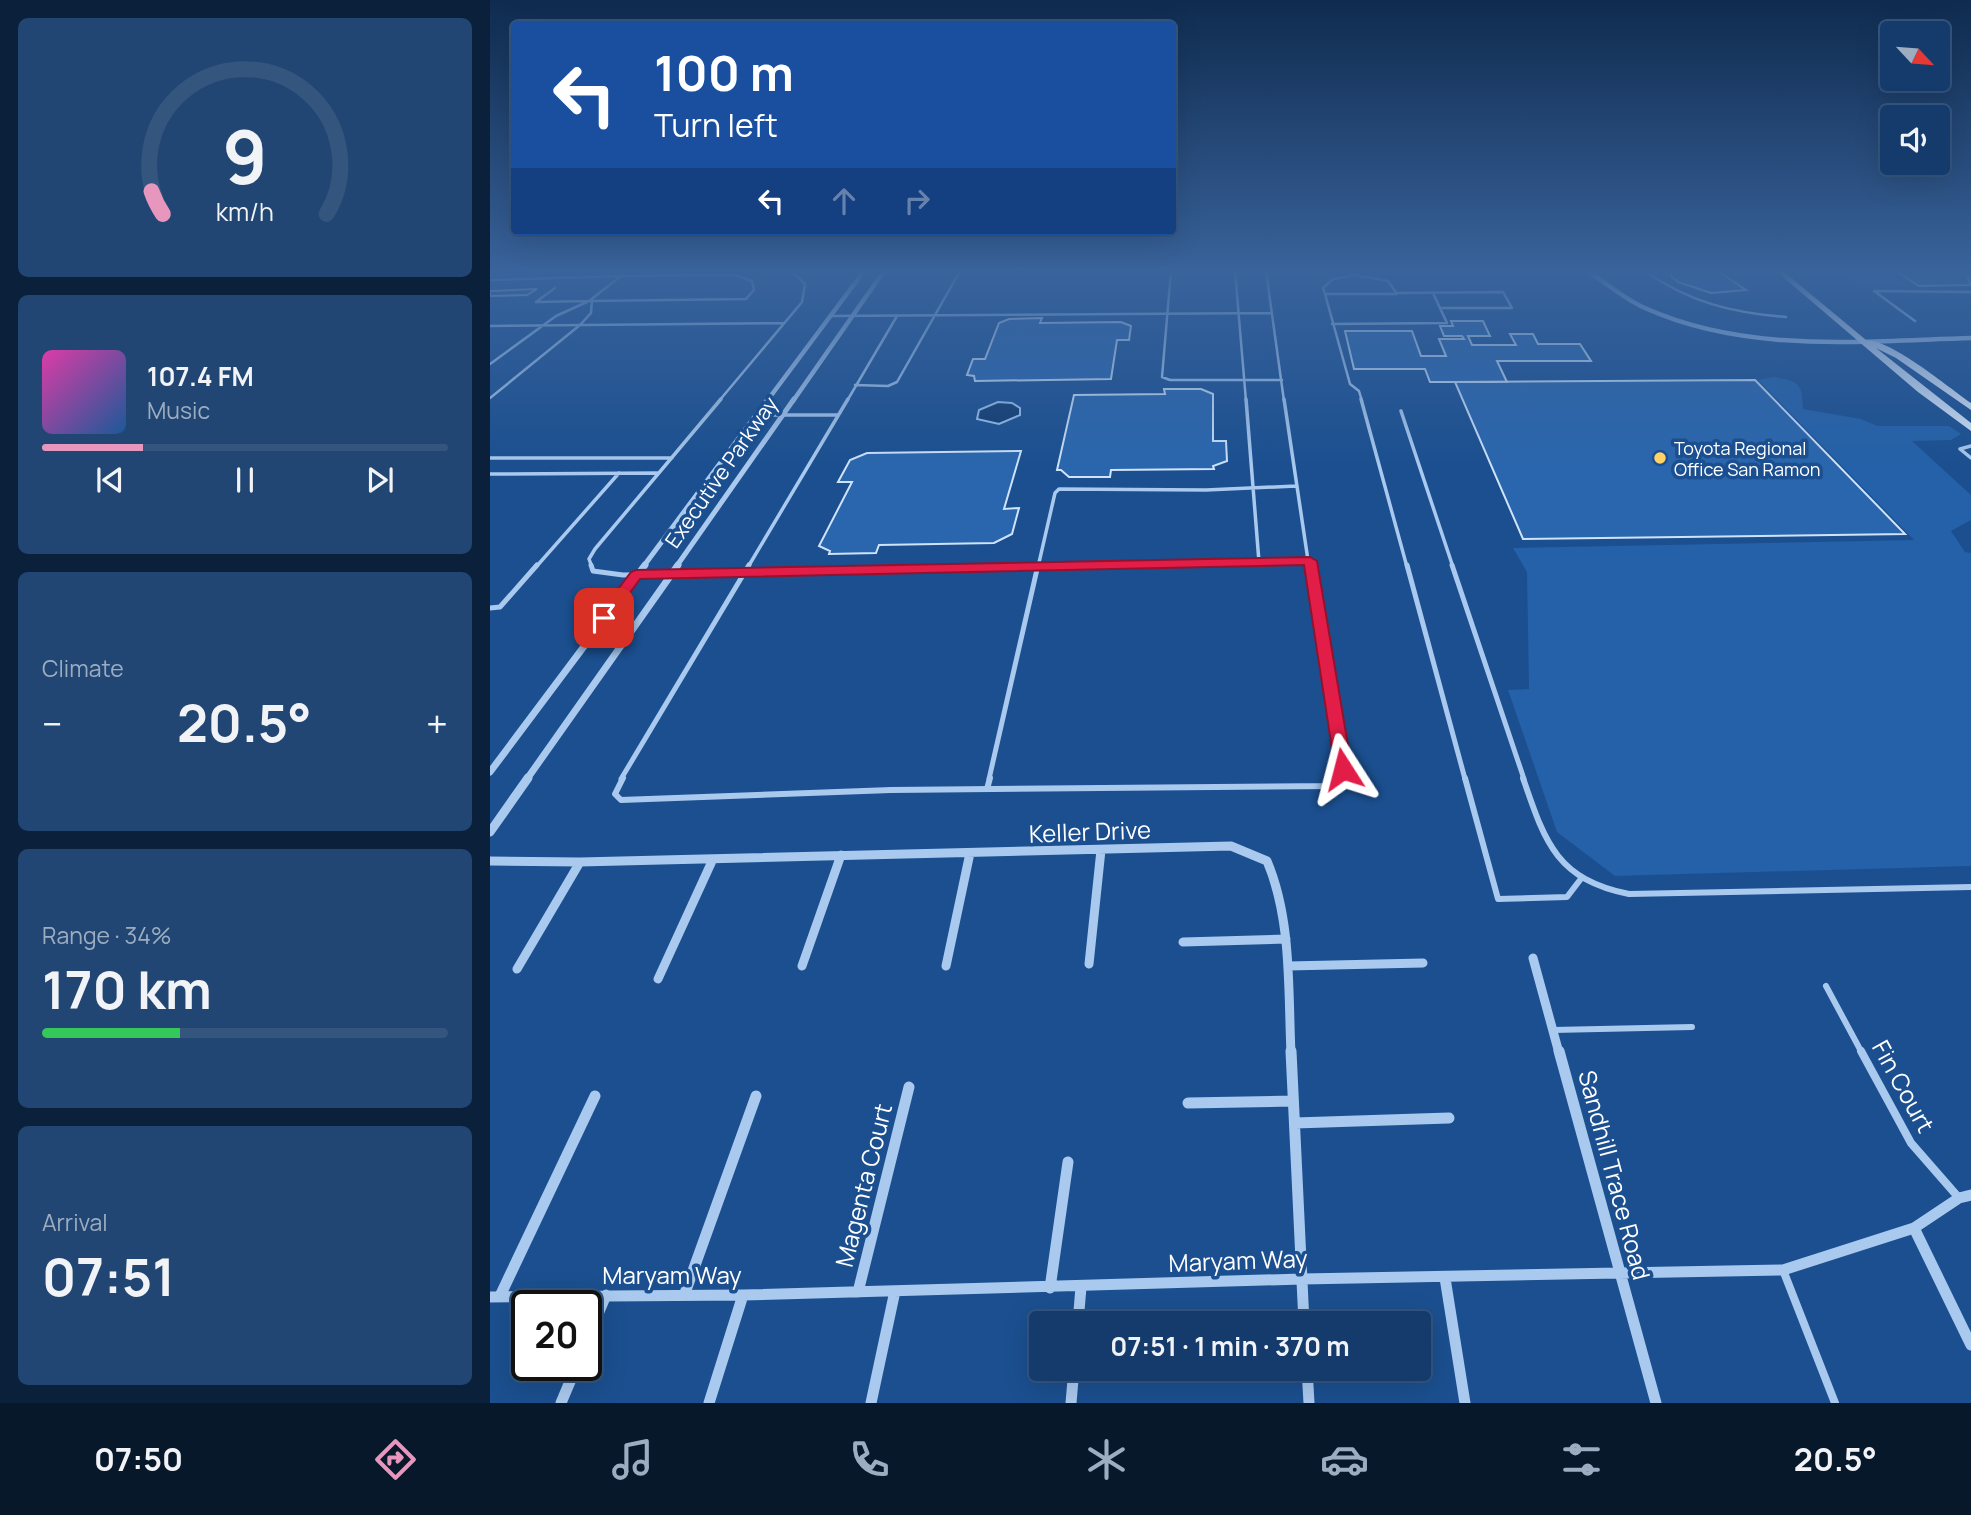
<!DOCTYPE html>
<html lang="en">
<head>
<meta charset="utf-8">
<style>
  body { margin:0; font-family:Manrope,sans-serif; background:#214673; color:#f1f3f6; height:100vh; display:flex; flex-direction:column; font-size:26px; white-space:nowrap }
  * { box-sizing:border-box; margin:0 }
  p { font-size:23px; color:#9dadc1 }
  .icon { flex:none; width:38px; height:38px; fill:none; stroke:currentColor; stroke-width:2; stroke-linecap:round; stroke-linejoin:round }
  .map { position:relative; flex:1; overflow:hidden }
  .details { display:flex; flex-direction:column; gap:18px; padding:18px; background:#0b203b; width:490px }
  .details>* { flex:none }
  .hud { position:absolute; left:21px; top:21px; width:665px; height:214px; border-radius:7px; box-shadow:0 7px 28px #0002,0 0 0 2px #33557e; background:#1a4fa0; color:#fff; overflow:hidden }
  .needle { width:46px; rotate:116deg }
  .controls { position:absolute; left:1390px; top:21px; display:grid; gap:14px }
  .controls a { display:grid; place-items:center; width:70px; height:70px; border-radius:7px; background:#143b6b; box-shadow:0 7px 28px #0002,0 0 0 2px #33557e; font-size:35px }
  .speed { position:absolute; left:21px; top:1290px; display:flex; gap:14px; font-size:35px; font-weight:700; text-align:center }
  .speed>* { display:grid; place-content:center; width:91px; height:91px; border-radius:50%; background:#143b6b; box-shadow:0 7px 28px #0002,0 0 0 2px #33557e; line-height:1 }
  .speed .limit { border:4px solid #111; border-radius:10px; background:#fff; color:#111 }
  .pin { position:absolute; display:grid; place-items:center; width:60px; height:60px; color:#fff; margin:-30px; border-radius:14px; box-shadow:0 4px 10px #0006 }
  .me { position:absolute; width:77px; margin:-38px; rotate:351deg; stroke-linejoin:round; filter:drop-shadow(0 0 5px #0008) }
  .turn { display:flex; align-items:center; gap:24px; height:147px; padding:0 28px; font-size:32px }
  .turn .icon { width:91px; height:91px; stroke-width:2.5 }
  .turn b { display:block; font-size:49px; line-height:60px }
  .lanes { display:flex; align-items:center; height:66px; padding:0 28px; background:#0003; justify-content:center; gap:35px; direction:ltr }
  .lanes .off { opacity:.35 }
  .big { font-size:52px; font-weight:700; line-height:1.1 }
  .details .tile { flex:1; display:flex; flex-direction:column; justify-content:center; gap:10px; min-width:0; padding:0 24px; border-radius:10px; background:#214673 }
  .details .dial { align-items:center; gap:0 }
  .dial svg { height:182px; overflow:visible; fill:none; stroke:#33557e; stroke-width:7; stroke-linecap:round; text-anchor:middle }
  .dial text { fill:#f1f3f6; stroke:none }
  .song { display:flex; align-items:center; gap:21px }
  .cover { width:84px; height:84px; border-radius:10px; background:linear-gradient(135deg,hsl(320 70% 55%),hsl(210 70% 35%)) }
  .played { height:7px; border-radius:4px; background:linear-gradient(90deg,#e797bd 25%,#33557e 25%) }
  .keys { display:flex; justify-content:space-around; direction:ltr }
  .heat { display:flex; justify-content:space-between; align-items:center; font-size:38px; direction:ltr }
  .charge { height:10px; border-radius:5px; background:linear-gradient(90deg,#34c759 34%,#33557e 0) }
  .trip { position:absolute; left:539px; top:1311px; width:402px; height:70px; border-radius:7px; background:#143b6b; box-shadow:0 7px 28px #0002,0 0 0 2px #33557e; font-weight:700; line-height:70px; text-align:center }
  .tab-bar { display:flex; height:112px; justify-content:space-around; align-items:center; background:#08182b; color:#9dadc1 }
  .tab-bar .icon { width:49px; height:49px }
  .tab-bar .on { color:#e797bd }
  .tab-bar b { font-size:32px; color:#f1f3f6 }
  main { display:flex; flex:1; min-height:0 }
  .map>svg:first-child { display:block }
</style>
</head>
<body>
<main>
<section class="details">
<div class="tile dial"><svg viewBox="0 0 100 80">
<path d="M14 69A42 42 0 1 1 86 69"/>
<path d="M14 69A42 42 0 0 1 9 59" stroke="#e797bd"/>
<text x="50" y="56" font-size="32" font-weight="700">9</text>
<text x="50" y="72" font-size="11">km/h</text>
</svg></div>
<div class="tile">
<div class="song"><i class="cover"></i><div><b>107.4 FM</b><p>Music</p></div></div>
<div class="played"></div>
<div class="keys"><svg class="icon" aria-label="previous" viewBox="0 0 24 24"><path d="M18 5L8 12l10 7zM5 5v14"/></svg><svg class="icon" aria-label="pause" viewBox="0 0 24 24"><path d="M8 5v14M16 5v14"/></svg><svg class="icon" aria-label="next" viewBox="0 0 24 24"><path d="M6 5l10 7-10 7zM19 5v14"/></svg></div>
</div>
<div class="tile"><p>Climate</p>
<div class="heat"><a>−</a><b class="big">20.5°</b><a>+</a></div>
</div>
<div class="tile"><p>Range · 34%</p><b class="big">170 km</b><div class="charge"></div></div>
<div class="tile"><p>Arrival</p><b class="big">07:51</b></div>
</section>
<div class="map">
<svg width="1481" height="1403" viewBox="0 0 1481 1403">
  <rect width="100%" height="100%" fill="#1b4f8f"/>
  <path fill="#2461a8" d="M1396,271L1419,286H1368L1348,272Z
    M1284,377C1310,381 1312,384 1313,409L1371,419L1387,426H1459L1471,434L1461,440L1422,441L1481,495V520L1461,531L1475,552L1481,553V866L1125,876L1067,832L1018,690L1039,689L1037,572L1023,548L1424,540L1268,380Z"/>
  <path fill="#123a6d" stroke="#9cc4f0" stroke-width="2" d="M508,402L522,403L530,408V415L509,424L487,419L489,410Z"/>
  <path fill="#2a66ad" stroke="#cfe3fa" stroke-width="2" d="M1181,271H1228L1256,290L1221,293L1188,282L1181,276Z
    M1406,271H1481V278H1478L1481,285L1429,286Z
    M47,289L37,295L0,296V291Z
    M552,318L550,323L631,322L641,326L639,340H627L621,379L485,381L484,376L477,375L483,359H495L509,323L519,319Z
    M961,321H993L1000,336H978L982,345H1026L1020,334H1043L1048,344H1090L1101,361H1007L1017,382H940L935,369H864L855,331H922L931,356H956L949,339H974L972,336H954L950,326H963Z
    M1265,380L1415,534L1033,539L965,382Z
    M674,389H711L723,394V441H736L737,461L723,466L724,469L621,470L620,477H579L571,470H567L584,395L675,394Z
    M531,451L514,509L529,508L522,534L504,543L389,545L386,553L339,554L340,551L329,546L362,482H348L360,460L377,453Z"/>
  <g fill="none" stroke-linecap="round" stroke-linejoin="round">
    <path stroke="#a9c9ee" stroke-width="2.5" d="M681,271L672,377L680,380H792
      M745,271L756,401
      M776,271L794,401
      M1098,271H1114
      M1155,271C1198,302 1243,313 1296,317
      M245,275L262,281L264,290L256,299L99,301L131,276Z
      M865,275L898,281L907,294H835L833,288L843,279Z
      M0,280L131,276
      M65,288L46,302L99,301
      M1384,291L1481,292
      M1384,291L1425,321
      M906,293L1013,292L1022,308H950
      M835,294L860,384L869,391L872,401
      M340,316L781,313
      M842,324L957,323L943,293
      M0,326L294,323
      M0,364L66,316L99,301
      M365,385L398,386L407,382L470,271
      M0,398L90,325L101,313L102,300
      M229,401L312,302L315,284L301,271
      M357,401L407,316"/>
    <path stroke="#a9c9ee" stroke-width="3.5" d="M756,399L769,562
      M794,399L819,567
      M871,399L917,567
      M911,411L963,567
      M266,415H347
      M1481,446L1470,449L1481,458
      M0,458H182
      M0,474L167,473
      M46,567L129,473
      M102,567L99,559L105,549L231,399
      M258,567L358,399
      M546,567L820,561
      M548,567L565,493L569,489L716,490L806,486"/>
    <path stroke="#a9c9ee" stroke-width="5" d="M101,565L103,571L133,575L632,565
      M819,565L853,769L847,779
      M917,565L975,779
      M962,565L1034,779
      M0,608L10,607L47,565
      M131,779L259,565
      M499,779L548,565"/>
    <path stroke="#a9c9ee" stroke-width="6" d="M133,778L125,794L131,800L401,790L843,786L848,778
      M975,778L1008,899L1077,897L1090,880
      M1033,778C1055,842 1066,879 1139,894L1481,887
      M497,789L500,778
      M1336,986L1372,1053
      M1063,1030L1202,1027"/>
    <path stroke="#a9c9ee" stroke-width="8" d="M1371,1051L1421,1143L1469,1198
      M1293,1270L1345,1403"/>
    <path stroke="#a9c9ee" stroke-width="4.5" d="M1097,271C1117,283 1134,299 1155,308C1257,354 1373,341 1481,338
      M277,401L374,271
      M303,401L394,271"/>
    <path stroke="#a9c9ee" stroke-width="5" d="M153,567L278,399
      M186,567L304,399"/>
    <path stroke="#a9c9ee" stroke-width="7" d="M0,772L155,565
      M37,779L188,565"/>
    <path stroke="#a9c9ee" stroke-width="9" d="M0,832L38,778
      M0,861L90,862L741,846L777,861C802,920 798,990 801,1053
      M693,942L796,939
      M1043,958L1069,1053
      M599,964L611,850
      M312,966L351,855
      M456,966L480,853
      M798,966L933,963
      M27,969L90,862
      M168,979L223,859"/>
    <path stroke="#a9c9ee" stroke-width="11" d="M801,1051L814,1323
      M1069,1051L1166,1403
      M698,1103L803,1101
      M805,1123L959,1118
      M1424,1228L1481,1345
      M955,1278L975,1403
      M560,1288L578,1162
      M368,1292L419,1087
      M195,1293L266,1096
      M10,1296L105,1096
      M0,1297L253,1295L812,1279L1293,1270L1424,1228L1469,1198L1481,1195
      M588,1323L591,1287
      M96,1342L116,1295
      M817,1368L819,1403
      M71,1403L87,1365
      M219,1403L253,1295
      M381,1403L405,1291
      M581,1403L584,1368"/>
    <path fill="#d6e6fa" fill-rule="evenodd" d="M1286,271H1293L1376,340C1402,340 1458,387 1481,403V410L1406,358L1386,348L1481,423V431L1428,392Z"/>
  </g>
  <linearGradient id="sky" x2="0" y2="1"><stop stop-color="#0f2b4f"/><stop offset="0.58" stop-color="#39639b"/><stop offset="1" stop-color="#39639b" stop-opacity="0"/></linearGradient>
  <rect width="1481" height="467" fill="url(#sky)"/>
  <path fill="#e11d48" stroke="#92132f" stroke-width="2" d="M820,557L827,561L862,769L853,776L845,769L814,565L150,579L119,622L114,623L106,618L141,572L146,570Z"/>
  <circle fill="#ffd166" stroke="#1b4f8f" stroke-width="2.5" cx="1170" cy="458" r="7"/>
  <g text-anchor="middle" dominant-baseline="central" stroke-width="7" stroke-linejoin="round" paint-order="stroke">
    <g font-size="18" fill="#fff" stroke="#1b4f8f" text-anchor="start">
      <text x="1184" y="448">Toyota Regional<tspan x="1184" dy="21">Office San Ramon</tspan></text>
    </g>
    <g font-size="21" fill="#fff" stroke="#1b4f8f">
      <text transform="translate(231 472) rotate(-55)">Executive Parkway</text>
    </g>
    <g font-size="24" fill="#fff" stroke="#1b4f8f">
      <text transform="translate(600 831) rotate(-2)">Keller Drive</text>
      <text transform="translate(1414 1086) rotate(61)">Fin Court</text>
      <text transform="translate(1125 1175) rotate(75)">Sandhill Trace Road</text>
      <text transform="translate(373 1185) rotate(-76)">Magenta Court</text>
      <text transform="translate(748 1260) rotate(-2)">Maryam Way</text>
      <text x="182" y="1274">Maryam Way</text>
    </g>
  </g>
</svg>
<div class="controls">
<a><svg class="needle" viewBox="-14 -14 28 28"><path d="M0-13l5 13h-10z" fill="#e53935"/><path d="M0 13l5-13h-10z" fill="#9dadc1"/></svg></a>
<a><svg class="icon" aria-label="sound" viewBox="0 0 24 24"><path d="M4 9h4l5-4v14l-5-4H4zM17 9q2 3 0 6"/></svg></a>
</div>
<div class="speed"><div class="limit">20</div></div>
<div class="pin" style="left:114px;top:618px;background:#d93025"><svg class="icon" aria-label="arrive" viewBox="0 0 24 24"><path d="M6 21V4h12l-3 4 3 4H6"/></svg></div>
<svg class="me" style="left:853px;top:769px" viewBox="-20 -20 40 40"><path d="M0-17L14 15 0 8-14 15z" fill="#e11d48" stroke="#fff" stroke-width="4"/></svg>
<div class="trip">07:51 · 1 min · 370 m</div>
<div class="hud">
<div class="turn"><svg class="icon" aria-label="left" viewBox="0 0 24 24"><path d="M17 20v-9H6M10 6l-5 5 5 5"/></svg><div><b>100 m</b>Turn left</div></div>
<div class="lanes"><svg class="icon" aria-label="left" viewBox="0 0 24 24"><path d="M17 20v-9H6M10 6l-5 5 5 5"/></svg><svg class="icon off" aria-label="ahead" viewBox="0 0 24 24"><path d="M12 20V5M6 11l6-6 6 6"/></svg><svg class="icon off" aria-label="right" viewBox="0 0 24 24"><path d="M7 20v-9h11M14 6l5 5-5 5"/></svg></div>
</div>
</div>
</main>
<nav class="tab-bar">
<b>07:50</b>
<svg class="icon on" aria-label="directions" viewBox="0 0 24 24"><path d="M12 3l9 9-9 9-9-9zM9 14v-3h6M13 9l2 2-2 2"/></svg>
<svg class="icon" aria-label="music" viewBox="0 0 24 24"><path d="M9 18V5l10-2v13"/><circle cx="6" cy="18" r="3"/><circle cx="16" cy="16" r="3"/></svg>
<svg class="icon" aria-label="phone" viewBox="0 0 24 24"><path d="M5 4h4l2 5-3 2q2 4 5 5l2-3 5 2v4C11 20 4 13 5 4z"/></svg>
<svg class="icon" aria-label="climate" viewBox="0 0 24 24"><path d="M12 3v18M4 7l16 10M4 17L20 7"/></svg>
<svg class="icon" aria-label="car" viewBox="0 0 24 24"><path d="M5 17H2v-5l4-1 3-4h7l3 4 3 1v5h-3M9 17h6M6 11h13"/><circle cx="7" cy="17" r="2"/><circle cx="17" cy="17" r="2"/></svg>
<svg class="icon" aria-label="filters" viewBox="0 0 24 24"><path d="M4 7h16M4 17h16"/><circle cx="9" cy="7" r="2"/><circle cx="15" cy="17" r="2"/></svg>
<b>20.5°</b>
</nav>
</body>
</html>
